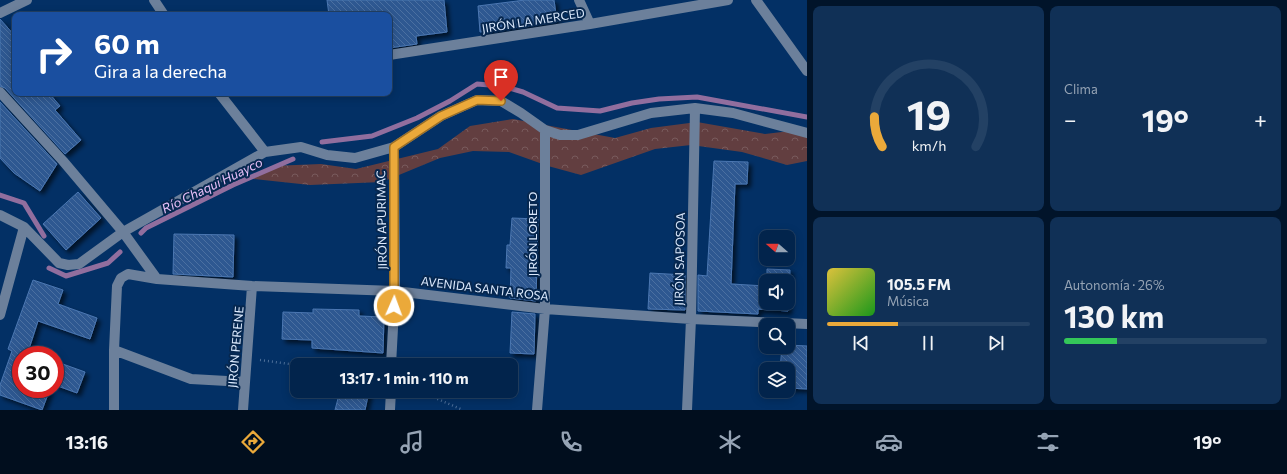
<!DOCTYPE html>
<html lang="es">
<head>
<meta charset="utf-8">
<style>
  body { margin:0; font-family:Commissioner,sans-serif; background:#103056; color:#f1f3f6; height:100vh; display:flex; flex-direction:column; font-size:15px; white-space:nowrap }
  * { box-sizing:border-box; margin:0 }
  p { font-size:13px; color:#96a4b5 }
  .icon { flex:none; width:22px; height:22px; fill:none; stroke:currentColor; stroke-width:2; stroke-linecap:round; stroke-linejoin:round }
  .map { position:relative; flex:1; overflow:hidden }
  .sheet { display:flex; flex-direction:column; gap:6px; padding:6px; background:#01142a; width:480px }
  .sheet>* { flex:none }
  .banner { position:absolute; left:12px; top:12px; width:380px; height:84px; border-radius:8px; box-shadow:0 2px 10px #0003,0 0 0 1px #234164; background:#1a4fa0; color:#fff; overflow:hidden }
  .needle { width:26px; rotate:290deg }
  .tools { position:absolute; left:759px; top:230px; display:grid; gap:8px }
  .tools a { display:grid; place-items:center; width:36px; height:36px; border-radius:8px; background:#02244c; box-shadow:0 2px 10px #0003,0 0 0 1px #234164; font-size:20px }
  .speed { position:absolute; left:12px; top:346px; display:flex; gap:8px; font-size:20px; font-weight:700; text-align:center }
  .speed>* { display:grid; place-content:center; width:52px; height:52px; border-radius:50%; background:#02244c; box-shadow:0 2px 10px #0003,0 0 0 1px #234164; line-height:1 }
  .speed .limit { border:6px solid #d22; background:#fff; color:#111 }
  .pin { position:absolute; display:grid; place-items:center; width:34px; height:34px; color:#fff; margin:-41px -17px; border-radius:50% 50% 50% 0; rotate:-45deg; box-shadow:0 0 4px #0007 }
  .pin .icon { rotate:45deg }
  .me { position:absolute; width:44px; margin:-22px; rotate:2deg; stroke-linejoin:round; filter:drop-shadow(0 0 3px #0008) }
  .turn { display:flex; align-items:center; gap:14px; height:84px; padding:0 16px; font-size:18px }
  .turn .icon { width:52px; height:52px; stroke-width:2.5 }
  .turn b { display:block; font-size:28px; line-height:34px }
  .big { font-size:30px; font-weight:700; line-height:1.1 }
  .sheet .tile { flex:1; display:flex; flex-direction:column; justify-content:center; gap:6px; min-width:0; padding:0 14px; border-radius:8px; background:#103056 }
  .sheet .dial { align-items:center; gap:0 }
  .dial svg { height:104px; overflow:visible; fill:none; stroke:#234164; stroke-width:7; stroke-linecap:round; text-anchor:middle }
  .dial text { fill:#f1f3f6; stroke:none }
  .song { display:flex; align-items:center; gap:12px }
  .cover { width:48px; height:48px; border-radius:6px; background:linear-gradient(135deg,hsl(50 70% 55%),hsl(120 70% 35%)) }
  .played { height:4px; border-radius:2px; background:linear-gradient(90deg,#eba93a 35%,#234164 35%) }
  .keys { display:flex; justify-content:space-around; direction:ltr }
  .heat { display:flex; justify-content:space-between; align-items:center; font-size:22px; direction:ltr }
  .charge { height:6px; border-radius:3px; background:linear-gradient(90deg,#34c759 26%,#234164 0) }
  .sheet .tiles { flex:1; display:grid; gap:6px; grid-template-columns:repeat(2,1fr) }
  .trip { position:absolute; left:290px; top:358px; width:228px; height:40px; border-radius:8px; background:#02244c; box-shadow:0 2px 10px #0003,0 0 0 1px #234164; font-weight:700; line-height:40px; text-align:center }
  .tab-bar { display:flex; height:64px; justify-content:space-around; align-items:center; background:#010e1e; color:#96a4b5 }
  .tab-bar .icon { width:28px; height:28px }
  .tab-bar .current { color:#eba93a }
  .tab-bar b { font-size:18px; color:#f1f3f6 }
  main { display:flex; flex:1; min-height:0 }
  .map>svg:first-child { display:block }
</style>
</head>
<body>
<main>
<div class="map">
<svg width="807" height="410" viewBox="0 0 807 410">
  <defs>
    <pattern id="forest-crowns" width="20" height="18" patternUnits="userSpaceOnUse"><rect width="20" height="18" fill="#623e40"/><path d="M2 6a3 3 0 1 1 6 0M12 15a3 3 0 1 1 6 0" fill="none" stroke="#785a5c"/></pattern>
    <pattern id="building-back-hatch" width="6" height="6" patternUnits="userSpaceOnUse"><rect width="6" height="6" fill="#2d5891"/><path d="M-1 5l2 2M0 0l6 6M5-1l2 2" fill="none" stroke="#4b70a1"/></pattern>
    <filter id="shadow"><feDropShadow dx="3.5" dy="3.5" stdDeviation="2" flood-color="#0009"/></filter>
  </defs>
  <rect width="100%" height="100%" fill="#033065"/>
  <path fill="url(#forest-crowns)" d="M513,119L615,138L651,128L697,122L765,134L807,129V161L787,165L742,152L691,145L655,149L581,175L548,166L509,152L473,151L440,158L382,182L310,185L253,179L271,166L321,164L356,169L438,149L470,126Z"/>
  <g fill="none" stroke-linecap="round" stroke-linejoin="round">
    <path stroke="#916e9e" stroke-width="5" d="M322,142L372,136L417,118L450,101L477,84L502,86L523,92L557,108L600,111L632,103L659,99L697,97L807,117
      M0,195L24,203L44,236
      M141,233L146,228L233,185L293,159
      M49,268L66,276L108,263L120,252"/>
  </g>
  <path fill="url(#building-back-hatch)" stroke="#4b77b2" filter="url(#shadow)" d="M327,0H444L447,32L416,36L417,44L389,48V15H329Z
    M525,0H554L557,22L480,32L478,6Z
    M0,19L15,36V93H49L60,106L55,110L81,140L65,154L5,88L0,86Z
    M0,102L57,164L40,191L14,173L0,158Z
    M714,161L748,162L747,184H735L731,284L766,286V303H788V281H767V269L790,270L788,311L758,309V314L698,311V275L707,276Z
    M78,192L101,218L66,250L43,224Z
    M512,218L538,219L536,301L510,298L511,268H506L507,245H510Z
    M174,234L234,235L233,277L173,274Z
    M650,273L685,275V310L648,309Z
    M33,280L63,290L58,304L97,318L90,339L38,321L27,355H21V389H50L42,410L0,395V385L12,351L8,349Z
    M313,309L359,310V316L384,317L383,353L312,348V340L282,339L283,312L313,313Z
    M512,312L535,314L534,354L510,353Z
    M788,345L807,346V389L788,388V369H780L782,347H788Z
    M60,363L85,372L77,393L55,385V380Z
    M340,391H369L365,410H335Z"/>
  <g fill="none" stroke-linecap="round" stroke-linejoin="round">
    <path stroke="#4d6f99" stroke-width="2.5" stroke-dasharray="1 3" stroke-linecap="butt" d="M260,360L297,365
      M419,391L463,410"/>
    <path stroke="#6c809b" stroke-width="10" d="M154,0L164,15
      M579,0L590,24
      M756,0L807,71
      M0,13L27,0
      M389,55L590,24L728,0
      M0,92L63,161L123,232L157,279
      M219,93L265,152
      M0,215L24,227L59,263L68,265L79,264L123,232L265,152L301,147L327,155L355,158L394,147L441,116L477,100L501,101L521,113L545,130L560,135H578L651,113L695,108L733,113L807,133
      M0,315L24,227
      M114,350L191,379L245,382
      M391,365L395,291L394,147
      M114,410V350L117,286L121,278L128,274L157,279L252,286L395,291L545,309L691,319L807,324
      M243,410L252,286
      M390,410L391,391
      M537,410L545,309V130
      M687,410L691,319L695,108"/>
  </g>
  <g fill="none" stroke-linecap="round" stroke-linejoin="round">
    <defs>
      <path id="route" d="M394,306V147L441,116L477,100L501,101"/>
    </defs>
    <use href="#route" stroke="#996e26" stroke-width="10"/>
    <use href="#route" stroke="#eba93a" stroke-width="7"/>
  </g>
  <g text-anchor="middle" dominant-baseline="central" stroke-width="4" stroke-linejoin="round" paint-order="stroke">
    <g font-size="12" fill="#dbe9fd" stroke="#06274f">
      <text transform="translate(533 20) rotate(-9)">JIRÓN LA MERCED</text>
      <text transform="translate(381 220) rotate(-91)">JIRÓN APURIMAC</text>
      <text transform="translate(532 234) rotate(-90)">JIRÓN LORETO</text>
      <text transform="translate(679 259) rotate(-89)">JIRÓN SAPOSOA</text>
      <text transform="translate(485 288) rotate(7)">AVENIDA SANTA ROSA</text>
      <text transform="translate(235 347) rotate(-85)">JIRÓN PERENE</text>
    </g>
    <g font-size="13" font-style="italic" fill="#e9c0f9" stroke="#06274f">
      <text transform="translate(212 185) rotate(-26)">Río Chaqui Huayco</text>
    </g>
  </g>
</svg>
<div class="tools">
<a><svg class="needle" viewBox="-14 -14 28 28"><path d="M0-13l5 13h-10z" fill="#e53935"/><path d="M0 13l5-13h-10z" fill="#96a4b5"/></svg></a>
<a><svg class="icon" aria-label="sound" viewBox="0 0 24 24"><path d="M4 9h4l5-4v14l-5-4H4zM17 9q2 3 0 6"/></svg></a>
<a><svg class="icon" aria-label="search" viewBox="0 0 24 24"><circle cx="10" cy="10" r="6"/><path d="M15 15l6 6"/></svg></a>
<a><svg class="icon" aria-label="layers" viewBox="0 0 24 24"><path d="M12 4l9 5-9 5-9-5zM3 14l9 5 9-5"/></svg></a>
</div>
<div class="speed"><div class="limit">30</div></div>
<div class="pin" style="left:501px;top:101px;background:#d93025"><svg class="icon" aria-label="arrive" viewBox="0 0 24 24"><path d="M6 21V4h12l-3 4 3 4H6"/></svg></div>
<svg class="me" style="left:394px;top:306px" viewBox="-20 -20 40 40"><circle r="17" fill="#eba93a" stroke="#fff" stroke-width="3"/><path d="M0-11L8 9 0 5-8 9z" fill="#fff"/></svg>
<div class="trip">13:17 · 1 min · 110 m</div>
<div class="banner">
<div class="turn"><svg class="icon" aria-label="right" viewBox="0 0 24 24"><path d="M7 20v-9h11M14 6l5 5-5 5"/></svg><div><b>60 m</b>Gira a la derecha</div></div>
</div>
</div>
<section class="sheet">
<div class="tiles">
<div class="tile dial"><svg viewBox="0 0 100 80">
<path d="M14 69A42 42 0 1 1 86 69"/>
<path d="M14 69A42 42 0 0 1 8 46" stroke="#eba93a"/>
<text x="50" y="56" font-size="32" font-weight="700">19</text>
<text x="50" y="72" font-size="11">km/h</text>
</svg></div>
<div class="tile"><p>Clima</p>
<div class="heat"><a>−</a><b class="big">19°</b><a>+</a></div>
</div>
<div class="tile">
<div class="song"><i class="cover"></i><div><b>105.5 FM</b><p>Música</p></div></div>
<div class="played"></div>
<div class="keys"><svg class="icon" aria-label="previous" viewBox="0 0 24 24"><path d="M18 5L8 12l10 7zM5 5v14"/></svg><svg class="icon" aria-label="pause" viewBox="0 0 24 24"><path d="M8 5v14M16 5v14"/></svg><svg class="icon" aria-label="next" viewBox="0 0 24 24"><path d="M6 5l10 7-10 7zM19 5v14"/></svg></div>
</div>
<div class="tile"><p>Autonomía · 26%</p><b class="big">130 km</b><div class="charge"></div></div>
</div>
</section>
</main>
<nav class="tab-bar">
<b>13:16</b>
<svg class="icon current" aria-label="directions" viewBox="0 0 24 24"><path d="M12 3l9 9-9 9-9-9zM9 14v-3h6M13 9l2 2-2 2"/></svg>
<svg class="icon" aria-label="music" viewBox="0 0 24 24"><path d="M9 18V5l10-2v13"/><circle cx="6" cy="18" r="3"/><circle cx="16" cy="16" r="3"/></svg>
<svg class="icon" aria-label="phone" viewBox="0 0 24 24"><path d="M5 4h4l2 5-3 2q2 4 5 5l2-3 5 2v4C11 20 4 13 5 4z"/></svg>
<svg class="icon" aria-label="climate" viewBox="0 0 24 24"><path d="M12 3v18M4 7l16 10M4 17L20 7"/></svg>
<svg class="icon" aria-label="car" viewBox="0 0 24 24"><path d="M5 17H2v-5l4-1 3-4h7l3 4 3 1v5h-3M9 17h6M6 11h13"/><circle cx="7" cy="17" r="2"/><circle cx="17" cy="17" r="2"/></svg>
<svg class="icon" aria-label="filters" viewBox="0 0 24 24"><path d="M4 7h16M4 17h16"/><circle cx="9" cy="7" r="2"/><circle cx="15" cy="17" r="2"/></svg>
<b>19°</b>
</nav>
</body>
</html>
